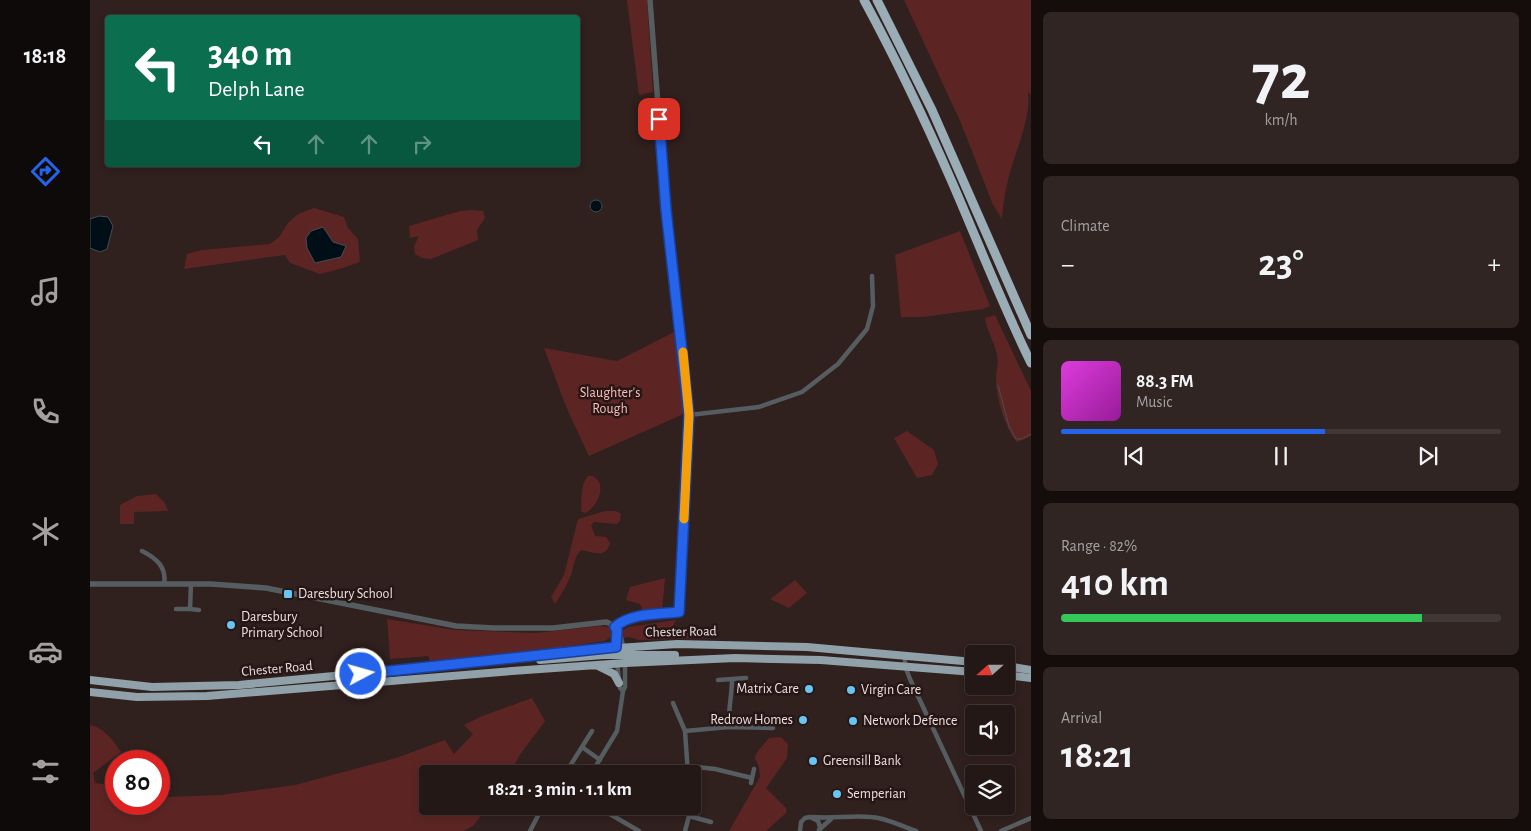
<!DOCTYPE html>
<html lang="en">
<head>
<meta charset="utf-8">
<style>
  body { margin:0; font-family:"Alegreya Sans",sans-serif; background:#302523; color:#f1f3f6; height:100vh; display:flex; flex-direction:column; font-size:19px; white-space:nowrap }
  * { box-sizing:border-box; margin:0 }
  p { font-size:16px; color:#a3a0a1 }
  .icon { flex:none; width:28px; height:28px; fill:none; stroke:currentColor; stroke-width:2; stroke-linecap:round; stroke-linejoin:round }
  .map { position:relative; flex:1; overflow:hidden }
  .sheet { display:flex; flex-direction:column; gap:12px; padding:12px; background:#140d0c; width:500px }
  .sheet>* { flex:none }
  .guide { position:absolute; left:15px; top:15px; width:475px; height:152px; border-radius:5px; box-shadow:0 2px 8px #0003,0 0 0 1px #413735; background:#0b6e4f; color:#fff; overflow:hidden }
  .needle { width:32px; rotate:249deg }
  .buttons { position:absolute; left:875px; top:645px; display:grid; gap:10px }
  .buttons a { display:grid; place-items:center; width:50px; height:50px; border-radius:5px; background:#241816; box-shadow:0 2px 8px #0003,0 0 0 1px #413735; font-size:25px }
  .speed { position:absolute; left:15px; top:750px; display:flex; gap:10px; font-size:25px; font-weight:700; text-align:center }
  .speed>* { display:grid; place-content:center; width:65px; height:65px; border-radius:50%; background:#241816; box-shadow:0 2px 8px #0003,0 0 0 1px #413735; line-height:1 }
  .speed .limit { border:8px solid #d22; background:#fff; color:#111 }
  .pin { position:absolute; display:grid; place-items:center; width:42px; height:42px; color:#fff; margin:-21px; border-radius:10px; box-shadow:0 2px 8px #0006 }
  .me { position:absolute; width:55px; margin:-28px; rotate:84deg; stroke-linejoin:round; filter:drop-shadow(0 0 4px #0008) }
  .turn { display:flex; align-items:center; gap:18px; height:105px; padding:0 20px; font-size:22px }
  .turn .icon { width:65px; height:65px; stroke-width:2.5 }
  .turn b { display:block; font-size:35px; line-height:42px }
  .lanes { display:flex; align-items:center; height:48px; padding:0 20px; background:#0003; justify-content:center; gap:25px; direction:ltr }
  .lanes .off { opacity:.35 }
  .big { font-size:38px; font-weight:600; line-height:1.1 }
  .sheet .tile { flex:1; display:flex; flex-direction:column; justify-content:center; gap:8px; min-width:0; padding:0 18px; border-radius:8px; background:#302523 }
  .sheet .dial { align-items:center; gap:0 }
  .dial b { font-size:65px; line-height:1 }
  .song { display:flex; align-items:center; gap:15px }
  .cover { width:60px; height:60px; border-radius:8px; background:linear-gradient(135deg,hsl(300 70% 55%),hsl(300 70% 35%)) }
  .played { height:5px; border-radius:2px; background:linear-gradient(90deg,#2563eb 60%,#413735 60%) }
  .keys { display:flex; justify-content:space-around; direction:ltr }
  .heat { display:flex; justify-content:space-between; align-items:center; font-size:28px; direction:ltr }
  .charge { height:8px; border-radius:4px; background:linear-gradient(90deg,#34c759 82%,#413735 0) }
  .trip { position:absolute; left:329px; top:765px; width:282px; height:50px; border-radius:5px; background:#241816; box-shadow:0 2px 8px #0003,0 0 0 1px #413735; font-weight:600; line-height:50px; text-align:center }
  main { display:flex; flex:1; min-height:0 }
  .tabs { display:flex; flex-direction:column; width:90px; justify-content:space-around; align-items:center; background:#0e0a09; color:#a3a0a1 }
  .tabs .icon { width:35px; height:35px }
  .tabs .current { color:#2563eb }
  .tabs b { font-size:22px; color:#f1f3f6 }
  .map>svg:first-child { display:block }
</style>
</head>
<body>
<main>
<nav class="tabs">
<b>18:18</b>
<svg class="icon current" aria-label="directions" viewBox="0 0 24 24"><path d="M12 3l9 9-9 9-9-9zM9 14v-3h6M13 9l2 2-2 2"/></svg>
<svg class="icon" aria-label="music" viewBox="0 0 24 24"><path d="M9 18V5l10-2v13"/><circle cx="6" cy="18" r="3"/><circle cx="16" cy="16" r="3"/></svg>
<svg class="icon" aria-label="phone" viewBox="0 0 24 24"><path d="M5 4h4l2 5-3 2q2 4 5 5l2-3 5 2v4C11 20 4 13 5 4z"/></svg>
<svg class="icon" aria-label="climate" viewBox="0 0 24 24"><path d="M12 3v18M4 7l16 10M4 17L20 7"/></svg>
<svg class="icon" aria-label="car" viewBox="0 0 24 24"><path d="M5 17H2v-5l4-1 3-4h7l3 4 3 1v5h-3M9 17h6M6 11h13"/><circle cx="7" cy="17" r="2"/><circle cx="17" cy="17" r="2"/></svg>
<svg class="icon" aria-label="filters" viewBox="0 0 24 24"><path d="M4 7h16M4 17h16"/><circle cx="9" cy="7" r="2"/><circle cx="15" cy="17" r="2"/></svg>
</nav>
<div class="map">
<svg width="941" height="831" viewBox="0 0 941 831">
  <rect width="100%" height="100%" fill="#30201e"/>
  <path fill="#5c2524" d="M537,0H557L563,92L549,95Z
    M814,0H941V95L938,92C941,116 928,145 921,169C916,186 913,202 912,219L903,205L871,123Z
    M224,208L254,217L258,228L268,239L270,262L253,268L230,274L200,263L195,255L94,269L97,254L112,250L180,244L189,237L198,223L208,214Z
    M381,210L393,211L395,218L387,230L388,240L341,259L332,258L325,254L324,246L329,236L320,238L319,226L370,211Z
    M870,231L900,306L893,309L832,317H811L805,255Z
    M905,315L941,391V436L927,442C915,429 906,396 906,379C906,371 909,362 907,355C904,342 897,331 895,318Z
    M588,330L598,412L499,456L477,409L454,348L527,361Z
    M817,431L844,450L848,464L842,475L827,478L804,438Z
    M498,476H503C505,478 507,479 509,482C514,492 505,509 495,513L491,511C492,499 490,485 498,476Z
    M66,494L75,503L78,511L44,512V524H30V505L47,496Z
    M515,511H526L531,514L530,521L527,524L504,522L501,525L505,536L516,537L520,543C516,559 503,552 491,550C485,556 484,564 482,572C478,583 472,594 465,604L461,597L474,575L488,519Z
    M575,578L572,611L554,613L550,604L536,600L540,587Z
    M705,580L717,593C711,598 705,603 699,608L680,599Z
    M297,619L365,630L445,633L509,626L520,627L522,636L515,641L434,653L340,661L338,656L300,659Z
    M586,620L580,632L609,629L616,633L614,638L549,640L539,637L533,638L532,631L538,627Z
    M442,698L455,721L429,756L420,774H338V806H399L383,826L373,831H0V725C13,727 24,741 31,752L3,773L5,783L26,786V804H69V795L75,797L130,795L205,785L306,758L355,740L364,754L383,734L374,725L392,716Z
    M691,737L698,744L697,758L676,788L696,808V813L676,831H639L670,777L669,767L665,758L667,752L679,738Z"/>
  <path fill="#000e18" stroke="#464d53" d="M500 206a6 6 0 1 1 12 0a6 6 0 1 1-12 0Z
    M9,216L18,217L23,226L17,249L10,252L0,248V219Z
    M233,227L243,242L256,246L251,257L225,263L217,248L216,238L221,231Z"/>
  <g fill="none" stroke-linecap="round" stroke-linejoin="round">
    <path stroke="#464d53" stroke-width="1" d="M908,385L919,426L926,439H932L941,434"/>
    <path stroke="#565d61" stroke-width="4.5" d="M599,415L669,407L712,392L748,364L777,329L783,306L782,276
      M52,551C66,558 77,567 74,584
      M86,609H100L101,584
      M100,609L109,610
      M815,655V666L820,679L891,831
      M527,663L530,688L533,691
      M628,680L656,678
      M583,703L595,731L598,774
      M639,727C638,710 642,695 642,679
      M595,731L639,727L683,728
      M492,747L510,760
      M598,766L625,769L662,778
      M531,768L539,774
      M475,774L502,731
      M501,774L527,731L533,691L535,687V663
      M661,783L664,769
      M506,806L549,831
      M599,816L621,822
      M723,817C742,819 761,815 781,817C797,818 811,826 826,831
      M729,830L741,819
      M440,831L453,806
      M595,831L599,816L598,806
      M710,831L711,822L715,818L720,817L728,821L730,827L729,831
      M911,831L941,818"/>
    <path stroke="#565d61" stroke-width="5.5" d="M0,584H121L176,588L366,626L404,628H463L516,622C532,626 533,648 535,663
      M525,627C540,613 569,614 589,612L599,415L576,210L560,0
      M527,651V631"/>
    <path stroke="#90a1aa" stroke-width="8" d="M450,660L513,655H585
      M508,666L524,674L529,683
      M916,666L941,670
      M916,675L941,678
      M0,680L62,687L149,685L424,659L513,649L587,644L717,647L884,662
      M0,692L47,697L117,696L422,671L535,663L645,658L731,660L884,672"/>
    <path stroke="#9aacb6" stroke-width="9" d="M774,0C806,59 835,120 862,182C888,242 912,304 941,363
      M787,0L842,110L941,335"/>
  </g>
  <g fill="none" stroke-linecap="round" stroke-linejoin="round">
    <defs>
      <path id="route" d="M271,674L526,647L527,630L525,627C540,613 569,614 589,612L599,415L576,210L569,119"/>
    </defs>
    <use href="#route" stroke="#184099" stroke-width="12"/>
    <use href="#route" stroke="#2563eb" stroke-width="9"/>
    <path stroke="#f59e0b" stroke-width="9" d="M593,352L599,415L594,519"/>
  </g>
  <g fill="#68c4f0" stroke="#261615" stroke-width="2">
    <rect x="193" y="589" width="10" height="10" rx="2.5"/>
    <circle cx="141" cy="625" r="5"/>
    <circle cx="719" cy="689" r="5"/>
    <circle cx="761" cy="690" r="5"/>
    <circle cx="713" cy="720" r="5"/>
    <circle cx="763" cy="721" r="5"/>
    <circle cx="723" cy="761" r="5"/>
    <circle cx="747" cy="794" r="5"/>
  </g>
  <g text-anchor="middle" dominant-baseline="central" stroke-width="5" stroke-linejoin="round" paint-order="stroke">
    <g font-size="14" fill="#fbbfba" stroke="#261615">
      <text x="520" y="393">Slaughter's<tspan x="520" dy="16">Rough</tspan></text>
    </g>
    <g font-size="14" fill="#ebe0de" stroke="#261615" text-anchor="start">
      <text x="208" y="594">Daresbury School</text>
      <text x="151" y="617">Daresbury<tspan x="151" dy="16">Primary School</tspan></text>
      <text x="709" y="689" text-anchor="end">Matrix Care</text>
      <text x="771" y="690">Virgin Care</text>
      <text x="703" y="720" text-anchor="end">Redrow Homes</text>
      <text x="773" y="721">Network Defence</text>
      <text x="733" y="761">Greensill Bank</text>
      <text x="757" y="794">Semperian</text>
    </g>
    <g font-size="14" fill="#ebe0de" stroke="#261615">
      <text transform="translate(591 632) rotate(-1)">Chester Road</text>
      <text transform="translate(187 669) rotate(-5)">Chester Road</text>
    </g>
  </g>
</svg>
<div class="buttons">
<a><svg class="needle" viewBox="-14 -14 28 28"><path d="M0-13l5 13h-10z" fill="#e53935"/><path d="M0 13l5-13h-10z" fill="#a3a0a1"/></svg></a>
<a><svg class="icon" aria-label="sound" viewBox="0 0 24 24"><path d="M4 9h4l5-4v14l-5-4H4zM17 9q2 3 0 6"/></svg></a>
<a><svg class="icon" aria-label="layers" viewBox="0 0 24 24"><path d="M12 4l9 5-9 5-9-5zM3 14l9 5 9-5"/></svg></a>
</div>
<div class="speed"><div class="limit">80</div></div>
<div class="pin" style="left:569px;top:119px;background:#d93025"><svg class="icon" aria-label="arrive" viewBox="0 0 24 24"><path d="M6 21V4h12l-3 4 3 4H6"/></svg></div>
<svg class="me" style="left:271px;top:674px" viewBox="-20 -20 40 40"><circle r="17" fill="#2563eb" stroke="#fff" stroke-width="3"/><path d="M0-11L8 9 0 5-8 9z" fill="#fff"/></svg>
<div class="trip">18:21 · 3 min · 1.1 km</div>
<div class="guide">
<div class="turn"><svg class="icon" aria-label="left" viewBox="0 0 24 24"><path d="M17 20v-9H6M10 6l-5 5 5 5"/></svg><div><b>340 m</b>Delph Lane</div></div>
<div class="lanes"><svg class="icon" aria-label="left" viewBox="0 0 24 24"><path d="M17 20v-9H6M10 6l-5 5 5 5"/></svg><svg class="icon off" aria-label="ahead" viewBox="0 0 24 24"><path d="M12 20V5M6 11l6-6 6 6"/></svg><svg class="icon off" aria-label="ahead" viewBox="0 0 24 24"><path d="M12 20V5M6 11l6-6 6 6"/></svg><svg class="icon off" aria-label="right" viewBox="0 0 24 24"><path d="M7 20v-9h11M14 6l5 5-5 5"/></svg></div>
</div>
</div>
<section class="sheet">
<div class="tile dial"><b>72</b><p>km/h</p></div>
<div class="tile"><p>Climate</p>
<div class="heat"><a>−</a><b class="big">23°</b><a>+</a></div>
</div>
<div class="tile">
<div class="song"><i class="cover"></i><div><b>88.3 FM</b><p>Music</p></div></div>
<div class="played"></div>
<div class="keys"><svg class="icon" aria-label="previous" viewBox="0 0 24 24"><path d="M18 5L8 12l10 7zM5 5v14"/></svg><svg class="icon" aria-label="pause" viewBox="0 0 24 24"><path d="M8 5v14M16 5v14"/></svg><svg class="icon" aria-label="next" viewBox="0 0 24 24"><path d="M6 5l10 7-10 7zM19 5v14"/></svg></div>
</div>
<div class="tile"><p>Range · 82%</p><b class="big">410 km</b><div class="charge"></div></div>
<div class="tile"><p>Arrival</p><b class="big">18:21</b></div>
</section>
</main>
</body>
</html>
